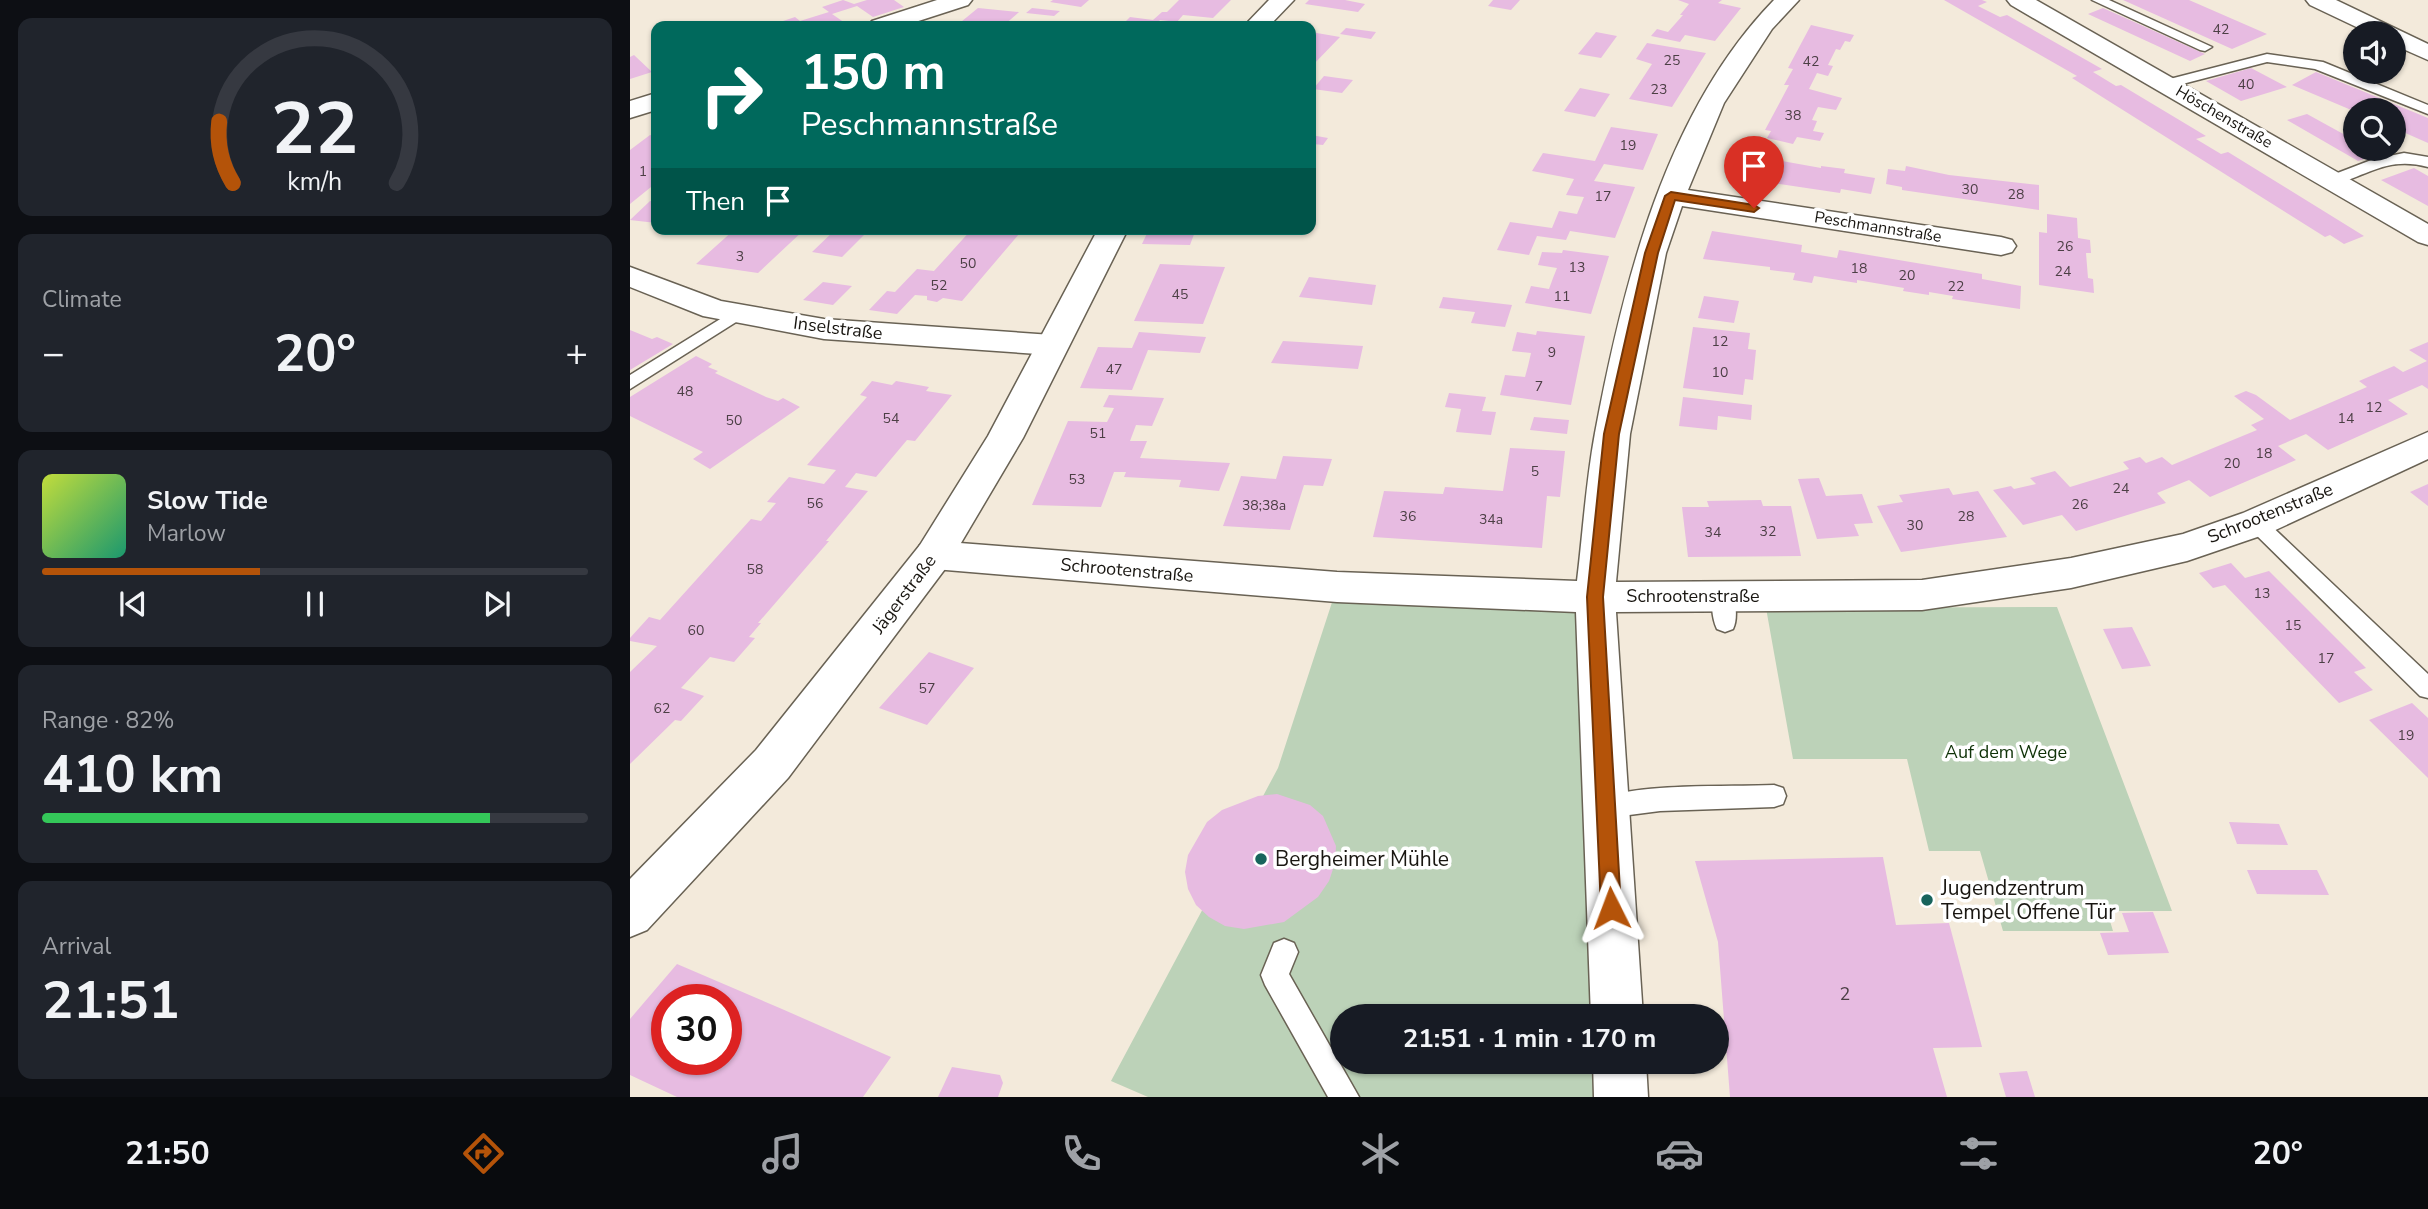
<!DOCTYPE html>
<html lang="en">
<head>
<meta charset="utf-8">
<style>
  body { margin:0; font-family:"Nunito Sans",sans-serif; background:#20242c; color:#f1f3f6; height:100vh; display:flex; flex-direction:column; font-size:26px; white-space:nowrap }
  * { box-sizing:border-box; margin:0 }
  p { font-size:23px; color:#9ea1a6 }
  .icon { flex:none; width:38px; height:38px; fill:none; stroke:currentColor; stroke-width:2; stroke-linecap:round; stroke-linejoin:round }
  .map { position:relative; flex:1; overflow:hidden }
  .details { display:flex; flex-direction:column; gap:18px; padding:18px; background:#0d0f14; width:630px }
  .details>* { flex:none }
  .top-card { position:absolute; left:21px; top:21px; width:665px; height:214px; border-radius:14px; box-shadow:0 2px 5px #0004; background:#00695c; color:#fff; overflow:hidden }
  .controls { position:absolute; left:1713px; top:21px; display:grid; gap:14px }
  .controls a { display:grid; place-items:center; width:63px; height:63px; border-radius:50%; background:#171b24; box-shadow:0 2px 5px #0004; font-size:35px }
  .speed { position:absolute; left:21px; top:984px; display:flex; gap:14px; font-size:35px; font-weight:700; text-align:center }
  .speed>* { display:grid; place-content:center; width:91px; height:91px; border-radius:50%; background:#171b24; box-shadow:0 2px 5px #0004; line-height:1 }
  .speed .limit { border:10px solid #d22; background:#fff; color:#111 }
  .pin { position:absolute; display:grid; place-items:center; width:60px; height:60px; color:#fff; margin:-72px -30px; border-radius:50% 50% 50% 0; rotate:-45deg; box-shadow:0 0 7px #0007 }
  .pin .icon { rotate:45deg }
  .me { position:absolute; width:77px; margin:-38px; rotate:357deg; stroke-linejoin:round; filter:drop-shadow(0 0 5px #0008) }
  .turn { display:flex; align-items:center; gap:24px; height:147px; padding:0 35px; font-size:32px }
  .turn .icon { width:91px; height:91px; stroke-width:2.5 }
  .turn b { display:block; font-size:49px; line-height:60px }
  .then { display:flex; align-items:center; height:66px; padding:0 35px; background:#0003; gap:14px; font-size:26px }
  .big { font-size:52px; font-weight:700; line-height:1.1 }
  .details .card { flex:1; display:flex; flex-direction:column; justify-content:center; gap:10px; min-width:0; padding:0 24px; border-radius:14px; background:#20242c }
  .details .dial { align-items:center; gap:0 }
  .dial svg { height:182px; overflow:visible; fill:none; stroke:#363941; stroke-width:7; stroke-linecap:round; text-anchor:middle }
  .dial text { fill:#f1f3f6; stroke:none }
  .song { display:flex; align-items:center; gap:21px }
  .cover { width:84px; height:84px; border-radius:10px; background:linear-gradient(135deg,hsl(70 70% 55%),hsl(160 70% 35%)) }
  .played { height:7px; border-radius:4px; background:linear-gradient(90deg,#b45309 40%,#363941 40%) }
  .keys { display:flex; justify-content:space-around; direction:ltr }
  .heat { display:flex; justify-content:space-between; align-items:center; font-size:38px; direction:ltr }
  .charge { height:10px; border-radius:5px; background:linear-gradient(90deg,#34c759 82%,#363941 0) }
  .trip { position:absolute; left:700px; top:1004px; width:399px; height:70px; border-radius:35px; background:#171b24; box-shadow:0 2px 5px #0004; font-weight:700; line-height:70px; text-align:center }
  .dock { display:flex; height:112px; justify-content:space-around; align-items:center; background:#090b0e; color:#9ea1a6 }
  .dock .icon { width:49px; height:49px }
  .dock .current { color:#b45309 }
  .dock b { font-size:32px; color:#f1f3f6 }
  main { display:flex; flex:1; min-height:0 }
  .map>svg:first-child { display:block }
</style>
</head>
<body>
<main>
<section class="details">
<div class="card dial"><svg viewBox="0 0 100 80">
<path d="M14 69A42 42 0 1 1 86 69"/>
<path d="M14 69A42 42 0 0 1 8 42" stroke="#b45309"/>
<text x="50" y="56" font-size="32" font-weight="700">22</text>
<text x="50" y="72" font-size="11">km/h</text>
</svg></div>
<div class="card"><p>Climate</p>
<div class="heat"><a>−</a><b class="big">20°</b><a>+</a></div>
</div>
<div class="card">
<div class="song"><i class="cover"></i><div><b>Slow Tide</b><p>Marlow</p></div></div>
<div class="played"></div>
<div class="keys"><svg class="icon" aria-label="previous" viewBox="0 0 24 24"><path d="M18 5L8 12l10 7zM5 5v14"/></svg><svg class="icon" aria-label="pause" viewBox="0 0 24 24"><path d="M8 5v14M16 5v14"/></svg><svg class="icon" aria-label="next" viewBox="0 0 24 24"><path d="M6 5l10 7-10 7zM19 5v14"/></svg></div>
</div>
<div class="card"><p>Range · 82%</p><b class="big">410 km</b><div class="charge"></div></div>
<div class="card"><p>Arrival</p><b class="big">21:51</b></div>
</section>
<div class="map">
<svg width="1798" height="1097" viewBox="0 0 1798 1097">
  <rect width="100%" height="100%" fill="#f3eadb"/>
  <path fill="#bcd2b8" d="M707,587L965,597L986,1017H712V1062H989L990,1097H518L481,1081L648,768Z
    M1427,607L1542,911H1477L1483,931H1373L1350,851H1299L1277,759H1163L1136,608Z"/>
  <path fill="#e7bbe1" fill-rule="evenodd" d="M213,0L224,4L237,0H264L274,7L243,17L227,6L202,14L218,25L215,26H160L153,21L165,17L170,21L199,12L192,7Z
    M423,0H459L451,7L420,2Z
    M549,0H601L583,18L553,15L547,22L530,20L524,26L494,23L500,17L523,20L532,12H537Z
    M679,0H715L735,4L728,12L675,4Z
    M863,0H890L881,10L858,6Z
    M1048,0H1092L1088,3L1111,8L1085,41L1055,35L1050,42L1021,36L1027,29L1038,32L1053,15H1050L1059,4Z
    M1314,0H1352L1357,2L1348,6L1370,17L1377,15L1472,69L1463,72L1486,86L1491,85L1576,136L1566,139L1591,154L1598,152L1734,236L1714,244L1700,235L1695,237L1442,78L1447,76Z
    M1493,0H1559L1637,34L1602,49Z
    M348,8L389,12L373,26H326Z
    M402,8L430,11L424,16L396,13Z
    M1473,8L1522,30L1575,54L1560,61L1458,14Z
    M1181,25L1224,35L1220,42L1215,41L1210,50L1206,49L1198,65L1203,66L1198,76L1187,73L1179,89L1212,98L1206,110L1188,107L1186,111L1182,120L1187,121L1183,131L1194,133L1190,141L1167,137L1163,144L1137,138L1141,131L1135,130L1159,85H1154L1163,69L1158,68Z
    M716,28L746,32L741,39L710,34Z
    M681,32L710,37L681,67Z
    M966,32L987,36L971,58L948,54Z
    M1017,43L1076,53L1042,107L999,99L1022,64L1006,59Z
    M4,55L22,72L0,79V57Z
    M1621,68L1657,87L1611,101L1576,81Z
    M1686,72L1798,118V143L1764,128V110L1726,112L1662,85Z
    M694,76L723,80L712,93L683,89Z
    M950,88L980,94L965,117L934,111Z
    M1677,114L1726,141V149H1740L1749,154L1728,161L1657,120Z
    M981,127L1028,134L1013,170L974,164L964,181L1005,187L985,238L940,231L936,240L907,236L899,255L867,250L880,222L922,228L929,211L947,214L954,197L936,195L944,179L902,171L913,153L965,161Z
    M20,135L26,136V183L0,204V150Z
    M681,135L698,138L693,145L683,144L681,146Z
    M1129,157L1191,168V166L1215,169L1214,173L1245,178L1241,194L1211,189L1210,193L1122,180Z
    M1276,166L1319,175L1409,185V210L1272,190V187L1256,184L1258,169L1275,171Z
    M1784,168L1798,176V206L1751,180Z
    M20,201L26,202V223L0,220Z
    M1417,214L1447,218L1448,238L1460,240L1461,253H1456L1458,278L1463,279L1464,293L1409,285V232L1417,233Z
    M105,229H175L128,273L66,264Z
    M206,229L237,232L212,257L182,252Z
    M342,229H382L379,233L389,234L332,301L313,298L307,302L297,300V296L285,295L267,314L239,310L257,291L265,292L287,269L304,271Z
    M519,229H566L560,245L512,244Z
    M1082,231L1172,245L1171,252L1207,258L1209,250L1352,274V279L1391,286L1390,309L1322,299L1323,296L1299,292V295L1273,291L1274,288L1227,280V283L1184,276L1182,283L1163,280L1165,273L1140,270V267L1073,259Z
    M933,250L979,256L961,314L895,303L901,286L919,289L923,278L927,268L908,265L912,252L932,253Z
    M530,264L595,267L573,324L504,321Z
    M679,277L746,285L742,305L669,297Z
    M193,282L222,286L203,305L173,300Z
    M1074,296L1109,301L1104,323L1068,318Z
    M813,297L882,305L875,327L841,323L845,312L809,308Z
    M1063,327L1120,333L1118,349L1126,350L1123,380L1115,379L1113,395L1053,388Z
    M0,330L22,339L27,337L43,344L0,370Z
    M907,331L955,336L941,405L870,395L875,375L895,377L898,366L901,353L882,351L887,332L906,335Z
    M509,332L576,337L570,353L518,350L502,390L450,388L468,347L502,348Z
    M653,341L733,346L728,369L641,363Z
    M1798,342V389L1792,385L1758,400L1778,414L1698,450L1676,434L1648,446L1666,460L1580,497L1559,480L1527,493L1536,503L1446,531L1432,515L1393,525L1363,490L1381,486L1384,489L1406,484L1400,478L1425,471L1440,487L1499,469L1493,462L1510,457L1516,463L1532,457L1542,465L1627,430L1621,425L1634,419L1604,396L1616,391L1626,395L1660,420L1737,387L1729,381L1764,366L1773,372L1797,361L1779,350Z
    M66,356L82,364L78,367L88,371L85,373L136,397L148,401L153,398L170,407L80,469L63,459L73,452L0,416V397Z
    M242,381L262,385L266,381L299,387L296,391L322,395L285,441L277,440L246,477L226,473L215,487L238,491L196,541H199L128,623H131L119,637L125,638L104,662L80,657L51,688L74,696L51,721L45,720L0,764V672L27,646L0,641V638L19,617L30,620L121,519L131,521L146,503L137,502L159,477L194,484L206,470L177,465L237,397L230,395Z
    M819,393L856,397L852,411L866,412L861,435L826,432L831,409L815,407Z
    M479,395L534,398L522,426L506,425L500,441H517L510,458L600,463L589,491L549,487L551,480L494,477L496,472H484L471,507L402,505L438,421L477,422L484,408L473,407Z
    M1053,397L1122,405L1121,420L1088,416L1087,430L1049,426Z
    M904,417L939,420L937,434L900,430Z
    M880,448L935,451L930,497L917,496L912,548L743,537L754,491L813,494L815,487L873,491Z
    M653,456L702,459L693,486L674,485L660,530L593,526L611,476L646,479Z
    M1189,478L1196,496L1232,494L1243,523L1224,524L1229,536L1187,539L1168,479Z
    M1798,484V506L1780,492Z
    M1319,488L1323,495L1348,491L1377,537L1271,552L1247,506L1273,502L1269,495Z
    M1131,500L1133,506H1161L1171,556L1058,557L1052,507H1079L1077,501Z
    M1601,563L1615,578L1639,571L1736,668L1724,672L1743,690L1709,703L1595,585L1583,588L1569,573Z
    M1502,627L1521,666L1492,669L1473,629Z
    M299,652L344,668L297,725L249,708Z
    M1782,703L1798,718V778L1739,720Z
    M647,794L680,805L693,816L706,846L705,863L699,881L688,897L654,922L614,929L595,926L579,917L566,905L558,889L555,872L558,855L577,822L592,810L628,796Z
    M1599,822L1649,824L1658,845L1607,844Z
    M1253,857L1266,925L1319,923L1352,1047L1303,1048L1317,1097H1100L1088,942L1065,861Z
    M1617,870H1687L1699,895L1627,894Z
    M1523,912L1539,953L1478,955L1470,933L1499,932L1492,913Z
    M47,964L152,1009L261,1057L233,1097H47L0,1075V1019ZM37,999H96V1059H37Z
    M322,1067L370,1075L373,1083L368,1097H308Z
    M1397,1071L1405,1097H1376L1369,1073Z"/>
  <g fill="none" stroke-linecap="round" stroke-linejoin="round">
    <defs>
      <path id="lane" d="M1462,0H1479L1582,47L1575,51L1570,50Z
        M1637,54L1693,62L1798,105V114L1685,69L1637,62L1537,88L1530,84L1532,81Z
        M1774,153L1798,157V167C1758,156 1739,175 1702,185L1694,180L1697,177L1744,159Z
        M108,308L117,313L114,317L0,389V375Z
        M1626,515L1633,518L1798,674V698L1790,696L1619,528L1616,523L1619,518Z
        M1093,588L1101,590C1106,600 1108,619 1103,629L1095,632L1087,629C1082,619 1080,600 1085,590Z
        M1144,785L1153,788L1156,796L1153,804L1144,807L1030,811L976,818L967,815L964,807L967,799C1012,783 1095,787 1144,785Z
        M654,939L664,943L668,952L659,974L729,1097H698L635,985L631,975L644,943Z"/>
      <path id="street" d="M307,0H342L338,5L273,26H238L242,21Z
        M1144,0H1169L1142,29L1094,103L1058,190L1371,237L1382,240L1386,246L1382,252L1371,255L1052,206L1036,253L1000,434L986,582L1292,580L1441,558L1553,534L1613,513L1798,432V459L1639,533L1557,561L1441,588L1292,610L986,612L1013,1017H961L946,612L707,602L304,569L290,565L285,555L290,545L304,541L707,572L947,581C953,532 956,481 965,433C993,284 1035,112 1144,0Z
        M1377,0H1406L1798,224V245L1788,242L1381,5Z
        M26,93V110L0,118V101Z
        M0,267L91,301L194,319L422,335L434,338L438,345L434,352L422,355L194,339L73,316L0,287Z
        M963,1062H1016L1018,1097H964Z"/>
      <path id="secondary" d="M639,0H664L639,26H614Z
        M1676,0H1706L1798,44V60L1764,45V33H1739L1680,5Z
        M468,229H498L393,438L318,565L158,778L17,930L0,937V879L126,750L290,545L358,436Z"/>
    </defs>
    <use href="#lane" stroke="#696254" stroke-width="3"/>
    <use href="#street" stroke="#696254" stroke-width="3"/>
    <use href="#secondary" stroke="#696254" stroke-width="3"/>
    <use href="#lane" fill="#fff" fill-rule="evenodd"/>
    <use href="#street" fill="#fff" fill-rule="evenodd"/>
    <use href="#secondary" fill="#fff" fill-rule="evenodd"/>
  </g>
  <path fill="#b45309" stroke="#753606" stroke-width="2" d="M1041,192L1124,205L1129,208L1124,212L1045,200L1028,253L989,434L973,597L991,908L989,915L981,917L974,915L971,908L957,597L974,434L1015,253L1035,196Z"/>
  <g fill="#18645c" stroke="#fff" stroke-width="2.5">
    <circle cx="631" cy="859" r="7"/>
    <circle cx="1297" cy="900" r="7"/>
  </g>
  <g text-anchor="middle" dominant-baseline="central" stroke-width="7" stroke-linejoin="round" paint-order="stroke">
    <g font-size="14" fill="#4c3f45">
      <text x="1591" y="29">42</text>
      <text x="1042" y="60">25</text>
      <text x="1181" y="61">42</text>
      <text x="1616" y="84">40</text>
      <text x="1029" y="89">23</text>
      <text x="1163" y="115">38</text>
      <text x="998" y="145">19</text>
      <text x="13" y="171">1</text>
      <text x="1340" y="189">30</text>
      <text x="1386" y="194">28</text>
      <text x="973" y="196">17</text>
      <text x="1435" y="246">26</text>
      <text x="110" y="256">3</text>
      <text x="338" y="263">50</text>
      <text x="947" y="267">13</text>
      <text x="1229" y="268">18</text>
      <text x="1433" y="271">24</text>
      <text x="1277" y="275">20</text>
      <text x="309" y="285">52</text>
      <text x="1326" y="286">22</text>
      <text x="550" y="294">45</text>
      <text x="932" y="296">11</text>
      <text x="1090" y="341">12</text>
      <text x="922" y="352">9</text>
      <text x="484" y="369">47</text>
      <text x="1090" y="372">10</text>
      <text x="909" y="386">7</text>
      <text x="55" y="391">48</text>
      <text x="1744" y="407">12</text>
      <text x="261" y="418">54</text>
      <text x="1716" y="418">14</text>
      <text x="104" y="420">50</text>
      <text x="468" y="433">51</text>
      <text x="1634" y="453">18</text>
      <text x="1602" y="463">20</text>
      <text x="905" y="471">5</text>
      <text x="447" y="479">53</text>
      <text x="1491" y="488">24</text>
      <text x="185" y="503">56</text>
      <text x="1450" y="504">26</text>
      <text x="634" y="505">38;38a</text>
      <text x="778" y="516">36</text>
      <text x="1336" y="516">28</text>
      <text x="861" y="519">34a</text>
      <text x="1285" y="525">30</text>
      <text x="1138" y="531">32</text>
      <text x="1083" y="532">34</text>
      <text x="125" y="569">58</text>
      <text x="1632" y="593">13</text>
      <text x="1663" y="625">15</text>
      <text x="66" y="630">60</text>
      <text x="1696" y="658">17</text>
      <text x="297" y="688">57</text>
      <text x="32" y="708">62</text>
      <text x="1776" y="735">19</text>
    </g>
    <g font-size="16" fill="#191611" stroke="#fff">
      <text transform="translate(1594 117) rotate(30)">Höschenstraße</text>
      <text transform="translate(1248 227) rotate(9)">Peschmannstraße</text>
    </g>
    <g font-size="18" fill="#191611" stroke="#fff">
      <text transform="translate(208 328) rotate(7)">Inselstraße</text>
      <text transform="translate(1640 513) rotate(-22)">Schrootenstraße</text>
      <text transform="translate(497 570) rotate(5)">Schrootenstraße</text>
      <text transform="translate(274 594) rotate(-53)">Jägerstraße</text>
      <text x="1063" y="596">Schrootenstraße</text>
    </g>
    <g font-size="18" fill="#0f3207" stroke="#fff">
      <text x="1376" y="752">Auf dem Wege</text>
    </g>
    <g font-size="18" fill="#4c3f45">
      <text x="1215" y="994">2</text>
    </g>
    <g font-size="21" fill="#191611" stroke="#fff" text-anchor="start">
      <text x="645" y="859">Bergheimer Mühle</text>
      <text x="1311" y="888">Jugendzentrum<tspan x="1311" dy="24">Tempel Offene Tür</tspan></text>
    </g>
  </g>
</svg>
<div class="controls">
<a><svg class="icon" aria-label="sound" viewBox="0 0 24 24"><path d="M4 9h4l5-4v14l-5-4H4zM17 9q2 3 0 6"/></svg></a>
<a><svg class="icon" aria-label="search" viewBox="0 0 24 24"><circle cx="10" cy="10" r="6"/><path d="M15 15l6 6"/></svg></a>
</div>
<div class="speed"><div class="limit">30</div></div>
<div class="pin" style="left:1124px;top:208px;background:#d93025"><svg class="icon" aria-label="arrive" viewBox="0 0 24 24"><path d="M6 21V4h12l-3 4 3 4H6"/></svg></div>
<svg class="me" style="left:981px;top:908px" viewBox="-20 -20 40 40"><path d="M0-17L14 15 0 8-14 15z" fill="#b45309" stroke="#fff" stroke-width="4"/></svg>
<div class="trip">21:51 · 1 min · 170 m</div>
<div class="top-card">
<div class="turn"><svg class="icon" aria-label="right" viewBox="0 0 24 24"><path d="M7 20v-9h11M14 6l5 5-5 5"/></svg><div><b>150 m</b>Peschmannstraße</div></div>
<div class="then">Then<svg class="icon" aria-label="arrive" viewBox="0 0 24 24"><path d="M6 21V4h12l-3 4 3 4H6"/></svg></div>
</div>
</div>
</main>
<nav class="dock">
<b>21:50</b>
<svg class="icon current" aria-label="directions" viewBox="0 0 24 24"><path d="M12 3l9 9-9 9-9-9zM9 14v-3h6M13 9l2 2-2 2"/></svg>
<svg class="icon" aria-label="music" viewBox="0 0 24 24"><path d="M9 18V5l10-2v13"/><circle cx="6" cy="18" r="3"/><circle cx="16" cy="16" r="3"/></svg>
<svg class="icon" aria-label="phone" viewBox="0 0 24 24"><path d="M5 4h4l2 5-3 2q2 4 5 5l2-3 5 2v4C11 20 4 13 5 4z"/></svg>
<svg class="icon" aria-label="climate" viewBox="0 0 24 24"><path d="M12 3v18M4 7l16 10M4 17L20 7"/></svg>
<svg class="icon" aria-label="car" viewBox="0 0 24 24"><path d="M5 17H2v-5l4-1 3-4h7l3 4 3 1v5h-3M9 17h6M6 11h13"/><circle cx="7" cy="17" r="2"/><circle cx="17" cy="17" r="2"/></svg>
<svg class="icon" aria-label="filters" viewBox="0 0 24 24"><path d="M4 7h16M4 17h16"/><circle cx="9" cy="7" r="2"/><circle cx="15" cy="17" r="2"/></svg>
<b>20°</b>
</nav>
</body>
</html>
